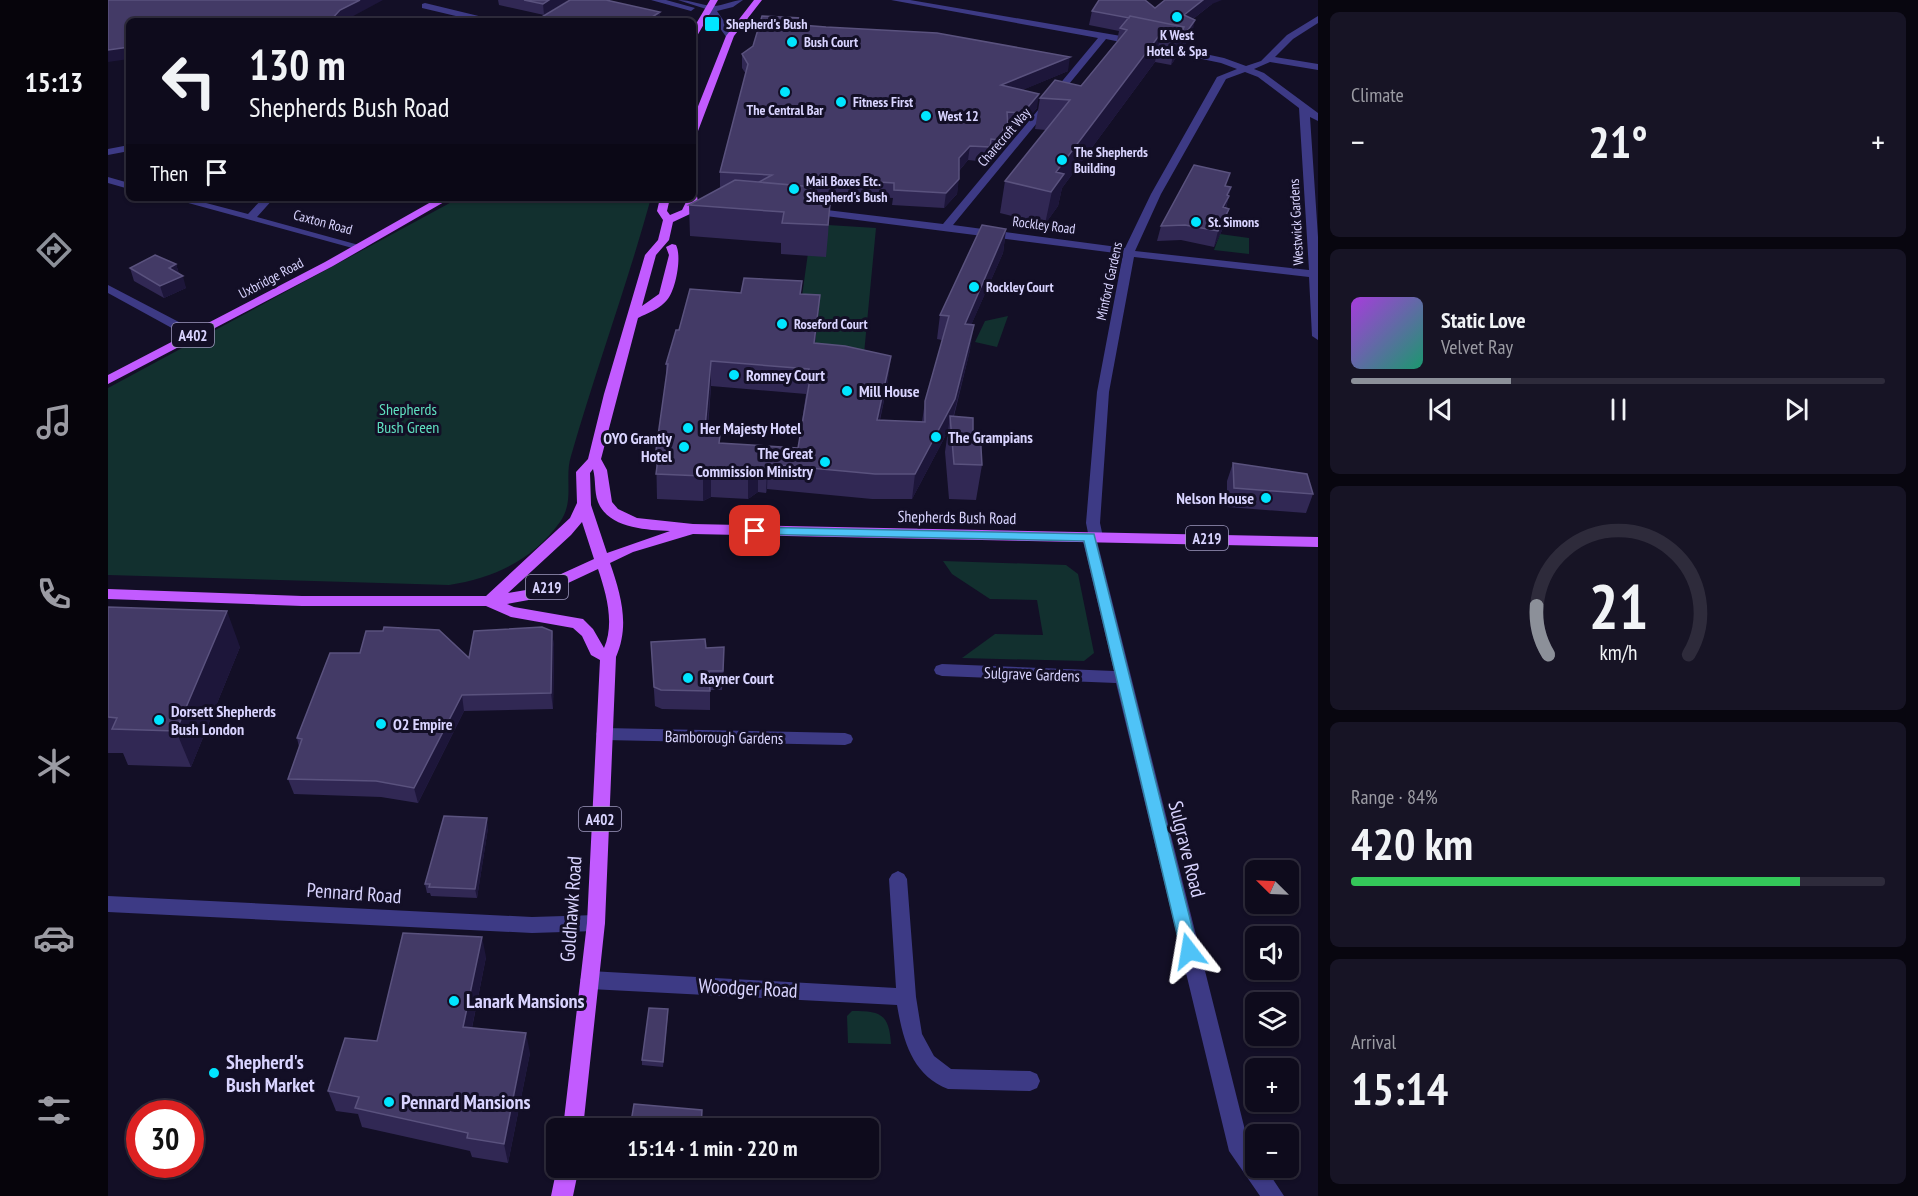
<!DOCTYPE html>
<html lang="en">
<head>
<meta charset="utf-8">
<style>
  body { margin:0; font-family:"PT Sans Narrow",sans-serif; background:#171425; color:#f1f3f6; height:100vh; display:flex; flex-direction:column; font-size:22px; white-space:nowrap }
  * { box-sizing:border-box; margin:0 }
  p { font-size:20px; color:#9b9ba3 }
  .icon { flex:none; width:33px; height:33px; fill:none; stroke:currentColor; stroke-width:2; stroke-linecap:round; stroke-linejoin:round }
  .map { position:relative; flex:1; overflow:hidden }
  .details { display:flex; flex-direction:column; gap:12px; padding:12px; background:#08060f; width:600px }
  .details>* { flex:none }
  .guide { position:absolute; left:18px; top:18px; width:570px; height:183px; border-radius:9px; box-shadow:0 2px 4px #0004,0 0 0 2px #2e2b3b; background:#0e0b1c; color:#f1f3f6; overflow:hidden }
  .needle { width:39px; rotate:294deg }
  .tools { position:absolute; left:1137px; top:860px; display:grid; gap:12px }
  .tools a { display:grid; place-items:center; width:54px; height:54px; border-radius:9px; background:#0e0b1c; box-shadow:0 2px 4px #0004,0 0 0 2px #2e2b3b; font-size:30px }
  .speed { position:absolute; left:18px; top:1100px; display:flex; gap:12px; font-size:30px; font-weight:700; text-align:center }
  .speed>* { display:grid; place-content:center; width:78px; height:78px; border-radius:50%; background:#0e0b1c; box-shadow:0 2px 4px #0004,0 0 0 2px #2e2b3b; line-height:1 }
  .speed .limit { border:9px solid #d22; background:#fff; color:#111 }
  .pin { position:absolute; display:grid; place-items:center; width:51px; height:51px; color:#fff; margin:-26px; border-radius:12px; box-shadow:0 3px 9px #0006 }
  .me { position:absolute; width:66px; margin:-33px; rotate:346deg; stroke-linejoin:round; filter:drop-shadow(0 0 4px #0008) }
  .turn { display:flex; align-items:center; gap:21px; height:126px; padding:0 24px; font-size:27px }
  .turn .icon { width:78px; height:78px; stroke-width:2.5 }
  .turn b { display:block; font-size:42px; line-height:51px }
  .then { display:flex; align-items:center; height:57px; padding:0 24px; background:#0003; gap:12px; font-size:22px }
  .big { font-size:45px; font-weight:700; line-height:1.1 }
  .details .tile { flex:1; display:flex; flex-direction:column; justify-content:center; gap:9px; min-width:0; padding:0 21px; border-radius:9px; background:#171425 }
  .details .dial { align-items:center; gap:0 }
  .dial svg { height:156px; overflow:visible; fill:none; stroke:#2e2b3b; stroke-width:7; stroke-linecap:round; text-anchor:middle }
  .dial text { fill:#f1f3f6; stroke:none }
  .song { display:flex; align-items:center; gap:18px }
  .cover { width:72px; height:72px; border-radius:9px; background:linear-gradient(135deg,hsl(280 70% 55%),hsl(160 70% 35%)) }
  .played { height:6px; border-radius:3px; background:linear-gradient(90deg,#8c9099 30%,#2e2b3b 30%) }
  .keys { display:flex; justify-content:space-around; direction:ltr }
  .heat { display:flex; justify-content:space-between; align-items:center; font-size:33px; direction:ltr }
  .charge { height:9px; border-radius:4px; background:linear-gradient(90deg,#34c759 84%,#2e2b3b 0) }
  .trip { position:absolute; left:438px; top:1118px; width:333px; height:60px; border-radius:9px; background:#0e0b1c; box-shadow:0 2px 4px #0004,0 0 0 2px #2e2b3b; font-weight:700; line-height:60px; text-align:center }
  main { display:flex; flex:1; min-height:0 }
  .tab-bar { display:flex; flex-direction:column; width:108px; justify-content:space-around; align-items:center; background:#06040b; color:#9b9ba3 }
  .tab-bar .icon { width:42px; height:42px }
  .tab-bar .selected { color:#8c9099 }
  .tab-bar b { font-size:27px; color:#f1f3f6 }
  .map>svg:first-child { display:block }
</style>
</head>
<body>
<main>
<nav class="tab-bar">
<b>15:13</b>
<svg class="icon selected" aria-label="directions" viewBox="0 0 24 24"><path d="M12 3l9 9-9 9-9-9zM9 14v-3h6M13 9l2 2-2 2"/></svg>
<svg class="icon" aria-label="music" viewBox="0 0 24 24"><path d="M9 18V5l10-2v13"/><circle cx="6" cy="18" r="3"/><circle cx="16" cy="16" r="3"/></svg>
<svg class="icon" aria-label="phone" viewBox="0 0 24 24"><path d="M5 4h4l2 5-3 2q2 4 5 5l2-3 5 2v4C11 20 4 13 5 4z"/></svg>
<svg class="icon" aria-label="climate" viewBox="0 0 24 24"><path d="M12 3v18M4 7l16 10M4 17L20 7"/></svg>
<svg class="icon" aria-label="car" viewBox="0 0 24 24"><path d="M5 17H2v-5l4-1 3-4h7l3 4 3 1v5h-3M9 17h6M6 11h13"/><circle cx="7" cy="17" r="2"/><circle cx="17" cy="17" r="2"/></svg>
<svg class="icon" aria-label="filters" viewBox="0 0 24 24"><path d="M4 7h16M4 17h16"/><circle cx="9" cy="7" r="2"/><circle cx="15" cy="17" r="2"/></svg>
</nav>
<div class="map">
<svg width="1210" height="1196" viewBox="0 0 1210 1196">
  <rect width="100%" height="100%" fill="#130f26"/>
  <path fill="#12302f" d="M351,198H543C519,285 488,369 463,456C456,478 467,501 452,522C425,560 386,578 341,585L0,575V388Z
    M704,224L768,228L754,375L711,368L691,318Z
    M1112,234L1141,238V254L1106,250Z
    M900,316L889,347L867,342L877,321Z
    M835,561L958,565L970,574L986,653L976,661L854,658L887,634L935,635L929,600L882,599L844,574Z
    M744,1011C773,1011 781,1014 783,1044L740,1043L739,1016Z"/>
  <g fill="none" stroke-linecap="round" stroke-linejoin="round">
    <path fill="#3d3a85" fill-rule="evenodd" d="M543,0H558L587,8L583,11Z
      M570,0C583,0 593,5 605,6C616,6 624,0 635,0L625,7L609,11L626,36L619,38L598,9Z
      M783,0H802L1013,36L1116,58L1138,66L1153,61L1179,35L1210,16V23L1185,39L1167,57L1210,64V70L1162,62L1146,69L1156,73L1210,113V121L1202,117L1210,237V340L1204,336L1201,277L1026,257L1001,392L992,523L995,537L989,541L1141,1146L1148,1154V1167H1157L1176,1196H1152L1121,1151L1008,683L834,676L828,674L826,670L828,666L834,664L1006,671L974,537L980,533L978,523L989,392L1015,254L702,214L697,211L702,208L835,224L990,38ZM998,39L1113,63L1129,69L1109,77L1043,194L1017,248L845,225ZM1137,72L1150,77L1191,108L1201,270L1027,251L1053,194L1118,79Z
      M317,3L383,19L384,21H369L314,8V4Z
      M21,145V151L0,155V149Z
      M0,177L21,183V189L0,183Z
      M62,198H79L140,214L155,198H166L149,217L258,247L252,250L248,249Z
      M0,285L90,332L92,335L90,338H82L0,293Z
      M496,728L737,733L743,735L745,739L743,743L737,745L496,740L490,738L488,734L490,730Z
      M790,871L796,874L799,879L808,997L814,1034L826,1056L843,1069L922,1071L929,1074L932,1081L929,1088L922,1091L840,1089C804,1075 795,1040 789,1005L482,989L475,986L472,980L475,974L482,971L788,988L781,879L784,874Z
      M0,896L424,917L488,915L495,917L497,923L495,929L488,931L424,933L0,912Z"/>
    <path fill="#c25bff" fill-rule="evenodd" d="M602,0H610L589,36L585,39V29Z
      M646,0H654L626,36L590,131L585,134V119L618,36Z
      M585,166L590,169V177L585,180Z
      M585,195L589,196L590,202L582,214L565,222L561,240L548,255L534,306L551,294L561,255L558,247L564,244L568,245C574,256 568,290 559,300C553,308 540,313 530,318L493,459L499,470L504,502L510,509L529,518L585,524L1210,537V547L585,534L525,552L502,563C513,595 522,625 508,657L497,923L475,1128H455L479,923L492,660L483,655L474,636L465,628L403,617L378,606H194L0,599V589L194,596H378L462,518L469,503L468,472L480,459L496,394L537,255L550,240L555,220L549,211L552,198H562L559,211L562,215L574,210L580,198H585ZM485,469C488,480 486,491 490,502C500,528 538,530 562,531L499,553L483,505L482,473ZM474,522L486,559L418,590L400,593L463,535ZM490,569C498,593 507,623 496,648L485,629L475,619L406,607L399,604L426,599Z
      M330,198H343L225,266L0,384V375L217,262Z
      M449,1167H471L465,1196H443Z"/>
  </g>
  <path fill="#312854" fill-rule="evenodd" d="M390,0H460L436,15L391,5Z
    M1104,4L1085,19L1084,34L1075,47L1071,46L1069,56L1063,65L1047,62L954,188L950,206L937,224L892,213L897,181L938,130L927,129L932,98L973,86L1009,41L1011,31L981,25L984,11Z
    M694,25L960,71L914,90L929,108L912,128L900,127L898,141H894L890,154H881L880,162L860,160L851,171L849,194L836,208L784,205L785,198L708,193L706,203L722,204L720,235L718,257L673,254V243L582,236L581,205L614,187H612V172L638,74L634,68V54Z
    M1118,186L1123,187L1118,208L1121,209L1117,224L1106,247L1073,240L1049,241L1053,226Z
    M898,229L895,253L863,325L862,350L846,416L865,431L874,465L868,500L841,499L837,452L840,431L804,499H764L659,489L658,493L650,492L640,499L603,497L595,501L549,499L548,450L558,378V364L571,330L633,293L694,281L693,294L710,319L707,343L780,381L772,420L814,422L817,401L834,340L829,339L832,315ZM603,386L698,394L690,448L612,443L600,428Z
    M68,264L71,274L78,288L56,298L26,281L22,268Z
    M1125,463L1205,494L1198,513L1119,507V481Z
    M0,607L132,647L83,767L20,765L15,753H0Z
    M444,631L446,647L445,709L356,711L310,803L273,797L186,794L180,779L191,747L189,738L361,658Z
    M598,648L616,666L614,690H602V710L554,709L547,706L544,661Z
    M380,828L369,898L323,896L322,893H319L317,884Z
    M378,957L364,1028L422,1053L400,1163L364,1157L362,1151L254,1127L250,1114L228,1111L220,1091L269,1041Z
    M560,1013L555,1067L534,1065V1060Z"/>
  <path fill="#1d163a" d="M252,0H275L236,21H222L232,10Z
    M441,0H460L436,15L435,4Z
    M1095,0H1114L1104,4L1072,29L1076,15Z
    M552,12V21H538Z
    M1087,20L1084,34L1075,47L1078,33Z
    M1076,27L1069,56L1063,65L1069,36Z
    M1053,33L1047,62L954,188L950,206L937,224L948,172Z
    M21,47V59L0,62V50Z
    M962,57L960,71L891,100L893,85Z
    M931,94L929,108L912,128L915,113Z
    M896,126L894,141L890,154L892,140Z
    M862,146L860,160L849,173L851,158Z
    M851,179L849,194L836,208L838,193Z
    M1123,187L1117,211L1111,222L1119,195Z
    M1121,209L1117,224L1106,247L1110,231Z
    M898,229L895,253L853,348L857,324Z
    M68,264L72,277L75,276L78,288L56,298L52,286L61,268Z
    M712,295L710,319L704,367L706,343Z
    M866,325L862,350L843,425L842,416L840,431L804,499L807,474Z
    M783,356L780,381L766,445L769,420Z
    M603,361V386L597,453V428Z
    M660,464L659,489L658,493L659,468Z
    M650,467V492L640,499V473Z
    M603,472V497L595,501V476Z
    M119,611L132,647L83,767L68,731Z
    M444,631L446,647L445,709L443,693Z
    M616,647V666L614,690L615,671Z
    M354,695L356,711L310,803L306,788Z
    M379,818L380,828L369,898L367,889Z
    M374,937L378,957L360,1047L355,1027Z
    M418,1033L422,1053L400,1163L396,1144Z"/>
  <path fill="#433a66" stroke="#5a527e" stroke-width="1.5" fill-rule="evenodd" d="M0,0H252L232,10L222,21H21V47L0,50Z
    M416,0H441L435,4Z
    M462,0H498L552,12L538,21H442L432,18Z
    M991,0H1037L1047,8L1057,0H1095L1076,15L1087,20L1078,33L1074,32L1076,27L1022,16L1021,18L984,11Z
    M654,16L694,18L693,25L718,27L829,33L962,57L893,85L931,94L915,113L899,112L900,127L896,126L892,140L883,139L882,147L862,146L851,158V179L838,193L786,190V183L708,178L707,192H706V187L651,182L664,175L612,172L640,64L634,54L645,46Z
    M1022,16L1076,27L1069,36L1053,33L948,172L956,174L943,192L897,181L962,100L932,98L947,80L973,86L1019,30L1012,28Z
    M1086,165L1122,173L1117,186L1123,187L1119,195L1121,196L1115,207L1121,209L1110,231L1077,225L1053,226Z
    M627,180L706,187L704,203L722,204L720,225L674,223L676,212L581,205Z
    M874,225L898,229L857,324L866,325L847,399L807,474H767L660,464L659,468L650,467L640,473L603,472L595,476L548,474L551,451L548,450L560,364H558L568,330H571L582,289L633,293L636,278L694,281L692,294L712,295L706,343L737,346L783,356L769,420L817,422V401L841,316L832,315ZM603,361L701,369L700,372L703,373L690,448L611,443L613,428H597Z
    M47,255L68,264L61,268L75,276L52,286L22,268Z
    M842,416L865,418V431H872L874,465L846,464Z
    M1125,463L1199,474L1205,494L1126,488Z
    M0,607L119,611L68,731L4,729L9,718L0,717Z
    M276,627L331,630L361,658L366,631L434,627L444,631L443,693L354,695L306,788L268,781L180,779L194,739L189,738L222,653H252L258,631H275Z
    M597,639L598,648L616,647L615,671H601L602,691L553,690L546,687L543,642Z
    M336,816L379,818L367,889L321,887L322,884H317Z
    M295,933L374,937L355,1027L418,1033L396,1144L359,1138L360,1133L247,1108L251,1097L220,1091L237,1038L269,1041Z
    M541,1008L560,1009L555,1062L534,1060Z
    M526,1104L594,1110L593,1128H522Z"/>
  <path fill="#4fc3f7" stroke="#337fa1" stroke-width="1.5" d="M647,527L986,534L1090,951L1087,957L1081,959L1075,957L1073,951L976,541L643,534L641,531Z"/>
  <g fill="#00e5ff" stroke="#130f26" stroke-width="2">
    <circle cx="1069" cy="17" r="6"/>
    <rect x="596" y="16" width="16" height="16" rx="3"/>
    <circle cx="684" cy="42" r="6"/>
    <circle cx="677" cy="92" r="6"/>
    <circle cx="733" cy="102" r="6"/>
    <circle cx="818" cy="116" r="6"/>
    <circle cx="954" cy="160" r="6"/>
    <circle cx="686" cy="189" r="6"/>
    <circle cx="1088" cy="222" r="6"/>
    <circle cx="866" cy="287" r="6"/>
    <circle cx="674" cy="324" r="6"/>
    <circle cx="626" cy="375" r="6"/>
    <circle cx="739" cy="391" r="6"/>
    <circle cx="580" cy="428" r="6"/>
    <circle cx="828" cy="437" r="6"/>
    <circle cx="576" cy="447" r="6"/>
    <circle cx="717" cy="462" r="6"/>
    <circle cx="1158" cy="498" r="6"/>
    <circle cx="580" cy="678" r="6"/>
    <circle cx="51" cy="720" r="6"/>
    <circle cx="273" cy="724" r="6"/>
    <circle cx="346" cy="1001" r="6"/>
    <circle cx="106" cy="1073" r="6"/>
    <circle cx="281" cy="1102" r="6"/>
  </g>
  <g text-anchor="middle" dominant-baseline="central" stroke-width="6" stroke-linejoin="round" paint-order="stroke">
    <g font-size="14" font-weight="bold" fill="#d9d4ff" stroke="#130f26" text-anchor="start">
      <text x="618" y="24">Shepherd's Bush</text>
      <text x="1069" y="35" text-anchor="middle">K West<tspan x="1069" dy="16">Hotel &amp; Spa</tspan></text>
      <text x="696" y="42">Bush Court</text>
      <text x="745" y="102">Fitness First</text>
      <text x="677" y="110" text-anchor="middle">The Central Bar</text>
      <text x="830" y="116">West 12</text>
      <text x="966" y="152">The Shepherds<tspan x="966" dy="16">Building</tspan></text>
      <text x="698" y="181">Mail Boxes Etc.<tspan x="698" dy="16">Shepherd's Bush</tspan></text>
      <text x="1100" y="222">St. Simons</text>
      <text x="878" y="287">Rockley Court</text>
      <text x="686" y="324">Roseford Court</text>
    </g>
    <g font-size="14" fill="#d9d4ff" stroke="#130f26">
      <text transform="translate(896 137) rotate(-49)">Charecroft Way</text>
      <text transform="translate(215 222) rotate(15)">Caxton Road</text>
      <text transform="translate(1188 222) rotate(-93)">Westwick Gardens</text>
      <text transform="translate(936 225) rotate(7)">Rockley Road</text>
      <text transform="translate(163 278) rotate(-28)">Uxbridge Road</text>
      <text transform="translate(1001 281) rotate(-78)">Minford Gardens</text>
    </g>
    <g fill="#130f26" stroke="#9e99be" stroke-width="1.5">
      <rect x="64" y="323" width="42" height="24" rx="4.5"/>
      <rect x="1078" y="526" width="42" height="24" rx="4.5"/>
      <rect x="418" y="575" width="42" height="24" rx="4.5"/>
      <rect x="471" y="807" width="42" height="24" rx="4.5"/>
    </g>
    <g font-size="15" font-weight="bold" fill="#d9d4ff">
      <text x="85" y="335">A402</text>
      <text x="1099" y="538">A219</text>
      <text x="439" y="587">A219</text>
      <text x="492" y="819">A402</text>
    </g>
    <g font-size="16" font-weight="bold" fill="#d9d4ff" stroke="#130f26" text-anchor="start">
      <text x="638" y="375">Romney Court</text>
      <text x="751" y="391">Mill House</text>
      <text x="592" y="428">Her Majesty Hotel</text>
      <text x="840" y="437">The Grampians</text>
      <text x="564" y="438" text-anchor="end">OYO Grantly<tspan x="564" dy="18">Hotel</tspan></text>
      <text x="705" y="453" text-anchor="end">The Great<tspan x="705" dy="18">Commission Ministry</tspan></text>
      <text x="1146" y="498" text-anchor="end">Nelson House</text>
      <text x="592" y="678">Rayner Court</text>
      <text x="63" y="711">Dorsett Shepherds<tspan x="63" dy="18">Bush London</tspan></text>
      <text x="285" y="724">O2 Empire</text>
    </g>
    <g font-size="16" fill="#5fe0c0" stroke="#130f26">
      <text x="300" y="409">Shepherds<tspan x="300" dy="18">Bush Green</tspan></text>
    </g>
    <g font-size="16" fill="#d9d4ff" stroke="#130f26">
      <text transform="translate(849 517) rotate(1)">Shepherds Bush Road</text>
      <text transform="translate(924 674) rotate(2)">Sulgrave Gardens</text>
      <text transform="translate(616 737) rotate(1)">Bamborough Gardens</text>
    </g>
    <g font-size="20" fill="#d9d4ff" stroke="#130f26">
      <text transform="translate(1079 849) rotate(76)">Sulgrave Road</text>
      <text transform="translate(246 893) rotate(4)">Pennard Road</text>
      <text transform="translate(463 909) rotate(-86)">Goldhawk Road</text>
      <text transform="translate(640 988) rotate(3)">Woodger Road</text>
    </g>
    <g font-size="20" font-weight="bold" fill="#d9d4ff" stroke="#130f26" text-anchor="start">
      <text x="358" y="1001">Lanark Mansions</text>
      <text x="118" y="1062">Shepherd's<tspan x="118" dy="23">Bush Market</tspan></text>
      <text x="293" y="1102">Pennard Mansions</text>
    </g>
  </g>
</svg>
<div class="tools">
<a><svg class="needle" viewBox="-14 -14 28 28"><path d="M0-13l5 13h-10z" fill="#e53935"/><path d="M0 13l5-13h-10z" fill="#9b9ba3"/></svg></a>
<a><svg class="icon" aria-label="sound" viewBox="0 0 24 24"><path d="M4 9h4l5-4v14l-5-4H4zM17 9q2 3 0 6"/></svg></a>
<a><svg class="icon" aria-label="layers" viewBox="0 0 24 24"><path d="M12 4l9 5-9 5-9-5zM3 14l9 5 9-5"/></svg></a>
<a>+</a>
<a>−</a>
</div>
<div class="speed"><div class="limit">30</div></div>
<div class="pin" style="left:647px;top:531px;background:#d93025"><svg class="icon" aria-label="arrive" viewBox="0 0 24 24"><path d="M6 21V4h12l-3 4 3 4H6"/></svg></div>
<svg class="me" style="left:1081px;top:951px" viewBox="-20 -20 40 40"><path d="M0-17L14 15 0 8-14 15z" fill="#4fc3f7" stroke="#fff" stroke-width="4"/></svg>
<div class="trip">15:14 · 1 min · 220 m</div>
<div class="guide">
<div class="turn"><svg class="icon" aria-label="left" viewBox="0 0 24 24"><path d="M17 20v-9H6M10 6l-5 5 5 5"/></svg><div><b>130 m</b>Shepherds Bush Road</div></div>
<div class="then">Then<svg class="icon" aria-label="arrive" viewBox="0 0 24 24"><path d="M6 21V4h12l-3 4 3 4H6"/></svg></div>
</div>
</div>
<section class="details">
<div class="tile"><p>Climate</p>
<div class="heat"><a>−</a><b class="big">21°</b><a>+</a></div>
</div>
<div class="tile">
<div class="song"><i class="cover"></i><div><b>Static Love</b><p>Velvet Ray</p></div></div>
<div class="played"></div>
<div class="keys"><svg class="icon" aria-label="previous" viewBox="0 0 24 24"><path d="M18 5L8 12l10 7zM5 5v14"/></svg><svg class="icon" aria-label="pause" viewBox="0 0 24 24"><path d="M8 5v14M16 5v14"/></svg><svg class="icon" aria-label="next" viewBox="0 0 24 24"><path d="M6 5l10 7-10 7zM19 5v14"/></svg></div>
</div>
<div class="tile dial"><svg viewBox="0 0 100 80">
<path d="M14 69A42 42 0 1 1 86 69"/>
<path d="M14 69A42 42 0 0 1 8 44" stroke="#8c9099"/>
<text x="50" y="56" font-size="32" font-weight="700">21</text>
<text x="50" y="72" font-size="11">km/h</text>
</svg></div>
<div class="tile"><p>Range · 84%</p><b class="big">420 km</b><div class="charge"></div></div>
<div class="tile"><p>Arrival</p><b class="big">15:14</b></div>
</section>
</main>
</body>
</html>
